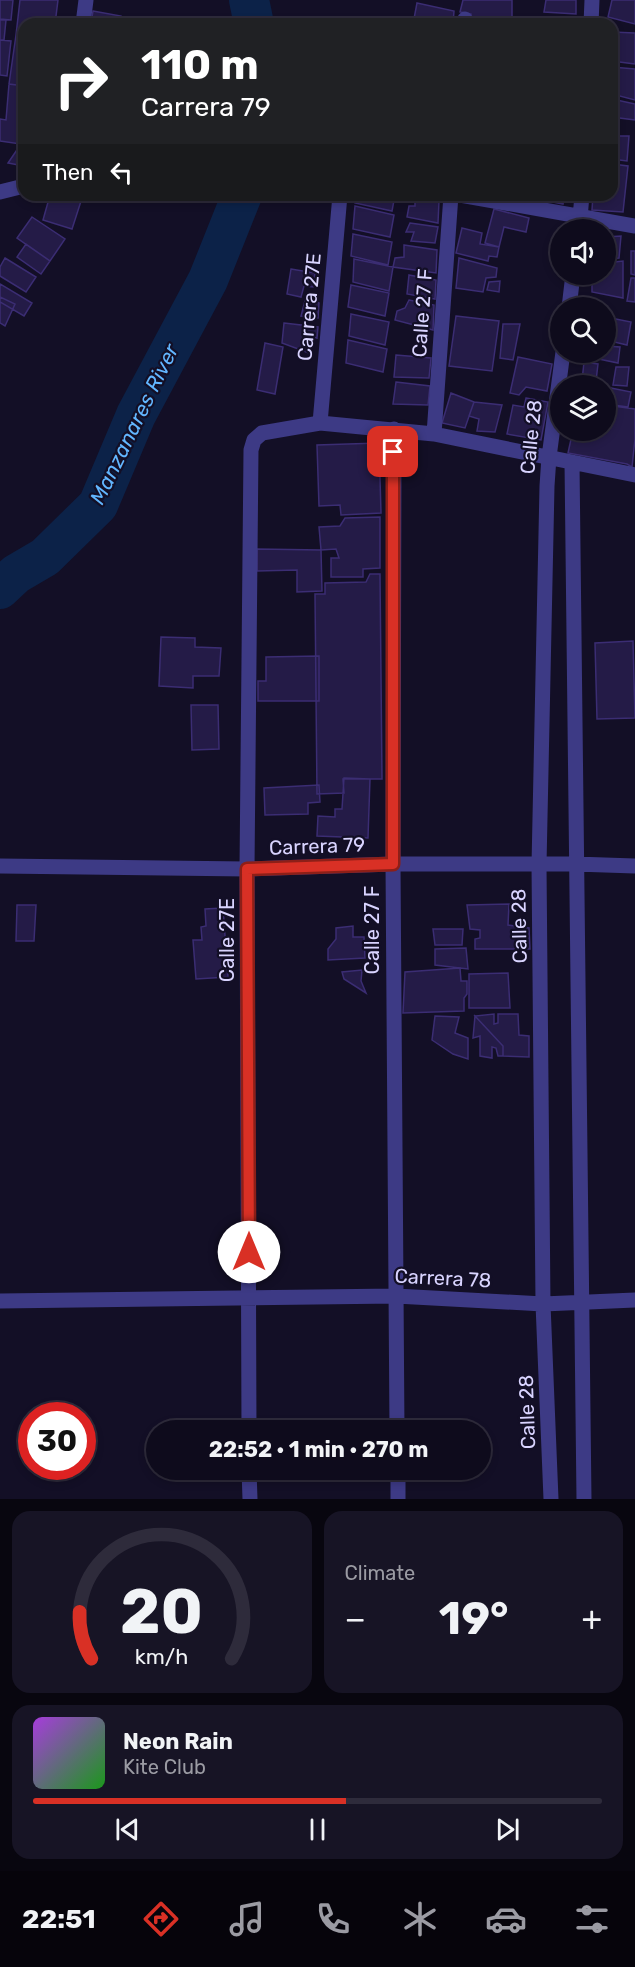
<!DOCTYPE html>
<html lang="en">
<head>
<meta charset="utf-8">
<style>
  body { margin:0; font-family:Rubik,sans-serif; background:#171425; color:#f1f3f6; height:100vh; display:flex; flex-direction:column; font-size:22px; white-space:nowrap }
  * { box-sizing:border-box; margin:0 }
  p { font-size:20px; color:#9b9ba3 }
  .icon { flex:none; width:33px; height:33px; fill:none; stroke:currentColor; stroke-width:2; stroke-linecap:round; stroke-linejoin:round }
  .map { position:relative; height:1499px; overflow:hidden }
  .details { display:flex; flex-direction:column; gap:12px; padding:12px; background:#08060f; flex:1 }
  .details>* { flex:none }
  .hud { position:absolute; left:18px; top:18px; width:600px; height:183px; border-radius:18px; box-shadow:0 3px 9px #0003,0 0 0 2px #2e2b3b; background:#202124; color:#fff; overflow:hidden }
  .tools { position:absolute; left:550px; top:219px; display:grid; gap:12px }
  .tools a { display:grid; place-items:center; width:66px; height:66px; border-radius:50%; background:#0e0b1c; box-shadow:0 3px 9px #0003,0 0 0 2px #2e2b3b; font-size:30px }
  .speed { position:absolute; left:18px; top:1402px; display:flex; gap:12px; font-size:30px; font-weight:700; text-align:center }
  .speed>* { display:grid; place-content:center; width:78px; height:78px; border-radius:50%; background:#0e0b1c; box-shadow:0 3px 9px #0003,0 0 0 2px #2e2b3b; line-height:1 }
  .speed .limit { border:9px solid #d22; background:#fff; color:#111 }
  .pin { position:absolute; display:grid; place-items:center; width:51px; height:51px; color:#fff; margin:-26px; border-radius:12px; box-shadow:0 3px 9px #0006 }
  .me { position:absolute; width:66px; margin:-33px; rotate:0deg; stroke-linejoin:round; filter:drop-shadow(0 0 4px #0008) }
  .turn { display:flex; align-items:center; gap:21px; height:126px; padding:0 24px; font-size:27px }
  .turn .icon { width:78px; height:78px; stroke-width:2.5 }
  .turn b { display:block; font-size:42px; line-height:51px }
  .then { display:flex; align-items:center; height:57px; padding:0 24px; background:#0003; gap:12px; font-size:22px }
  .big { font-size:45px; font-weight:700; line-height:1.1 }
  .details .tile { flex:1; display:flex; flex-direction:column; justify-content:center; gap:9px; min-width:0; padding:0 21px; border-radius:18px; background:#171425 }
  .details .dial { align-items:center; gap:0 }
  .dial svg { height:156px; overflow:visible; fill:none; stroke:#2e2b3b; stroke-width:7; stroke-linecap:round; text-anchor:middle }
  .dial text { fill:#f1f3f6; stroke:none }
  .song { display:flex; align-items:center; gap:18px }
  .cover { width:72px; height:72px; border-radius:9px; background:linear-gradient(135deg,hsl(280 70% 55%),hsl(120 70% 35%)) }
  .played { height:6px; border-radius:3px; background:linear-gradient(90deg,#d93025 55%,#2e2b3b 55%) }
  .keys { display:flex; justify-content:space-around; direction:ltr }
  .heat { display:flex; justify-content:space-between; align-items:center; font-size:33px; direction:ltr }
  .details .tiles { flex:1; display:grid; gap:12px; grid-template-columns:1fr 1fr }
  .tile:last-child { grid-column:span 2 }
  .trip { position:absolute; left:146px; top:1420px; width:345px; height:60px; border-radius:30px; background:#0e0b1c; box-shadow:0 3px 9px #0003,0 0 0 2px #2e2b3b; font-weight:700; line-height:60px; text-align:center }
  .dock { display:flex; height:96px; justify-content:space-around; align-items:center; background:#06040b; color:#9b9ba3 }
  .dock .icon { width:42px; height:42px }
  .dock .on { color:#d93025 }
  .dock b { font-size:27px; color:#f1f3f6 }
  .map>svg:first-child { display:block }
</style>
</head>
<body>
<div class="map">
<svg width="635" height="1499" viewBox="0 0 635 1499">
  <rect width="100%" height="100%" fill="#130f26"/>
  <g fill="none" stroke-linecap="round" stroke-linejoin="round">
    <path stroke="#0c2248" stroke-width="40" d="M249,0L254,24
      M0,589L16,574L45,557L98,505L136,415L208,280L242,195"/>
  </g>
  <path fill="#241b47" stroke="#3b2d73" stroke-width="1.5" d="M0,0H13L11,20L0,19Z
    M20,0H58L55,24H24V35H16Z
    M463,0H512V24H470L471,14L460,12Z
    M546,0H576V14L544,12Z
    M612,0H635V24L608,17Z
    M417,3L454,11L453,24H413Z
    M93,11L121,16L120,24H91Z
    M542,18L566,19L565,24H542Z
    M0,20H6L4,40H0Z
    M612,32L635,33V64L612,61Z
    M16,35H24V86L9,84Z
    M0,40L11,41L7,76L0,75Z
    M612,67L635,69V100L612,94Z
    M9,84L24,86V166L8,163L21,144L0,141V119L6,120Z
    M612,99L635,104V120L612,117Z
    M612,136H629L627,161L612,159Z
    M612,164L628,166L623,212L592,210L593,195H612Z
    M50,195H83L72,229L43,220Z
    M356,195H395L392,211L355,203Z
    M520,195H565L563,204Z
    M415,197L439,201L438,223L407,217L409,206H415Z
    M355,206L394,215L390,237L353,229Z
    M494,209L529,218L526,232L504,227L499,247L485,243Z
    M32,217L65,239L50,261L17,238Z
    M410,223L438,227L435,243L411,241L414,232H406Z
    M462,228L482,233L480,244L499,247L497,257L489,256L488,261L456,253Z
    M353,234L392,242L388,265L351,256Z
    M621,236L619,258L606,259V237Z
    M26,244L50,261L41,274L17,257Z
    M404,245L437,250L436,273L393,267L395,258L404,257Z
    M631,251H635V275L631,274Z
    M5,258L36,277L26,292L0,276V267Z
    M459,258L497,268L496,277L486,278L483,292L456,288Z
    M354,259L393,267L389,291L353,282Z
    M623,261V298L592,292V274H606V263Z
    M291,269L315,273L313,287L304,286L301,297L287,294Z
    M409,275L436,280L435,299L407,294Z
    M631,278H635V302L627,301Z
    M500,281L499,292L487,290L489,282Z
    M0,284L32,303L24,316L0,302Z
    M351,285L389,293L385,316L348,307Z
    M0,297L15,304L5,326L0,323Z
    M306,297L319,303L318,318L301,316Z
    M409,300L434,305L433,330L395,320L397,311L405,308Z
    M351,314L389,322L385,345L349,336Z
    M456,316L499,321L492,371L449,366Z
    M606,317L631,322L627,345L606,340Z
    M284,323L318,327L317,338L312,337L309,353L282,343Z
    M503,324H520L513,360L500,358Z
    M348,340L387,349L383,372L346,363Z
    M265,343L283,347L275,394L257,390Z
    M606,346L620,347L618,363L584,356L585,352H606Z
    M396,355L431,358L429,378L394,377Z
    M518,357L552,364L547,391L526,387L519,395L510,393Z
    M584,362L598,364L596,381H582Z
    M616,367H629L627,386L613,385Z
    M396,382L430,386L428,405L393,404Z
    M606,387L631,392L628,407L606,404Z
    M451,393L474,402L465,428L442,423Z
    M526,398L548,402L541,440L507,434L513,405L524,407Z
    M474,402L502,405L495,432L477,431L479,419L469,416Z
    M606,405L635,409V439L632,467L627,464L568,453L573,430H606Z
    M379,443L381,513L341,515L340,505L319,506L317,445Z
    M380,517V568L363,569V577H331V558H339L336,549L321,550L319,527L340,526L345,518Z
    M257,549L321,550L322,591L297,592V570L257,571Z
    M370,574H380L382,779H343L344,793L317,794L315,594H325V583L366,582Z
    M161,637L195,638V647L221,648L219,676H193V688L159,686Z
    M633,641L635,718L597,719L595,643Z
    M319,656V701H258V681H266V657Z
    M191,705H218L219,749L192,750Z
    M344,778L370,779L368,838L317,836L318,816L335,817V809H342Z
    M319,785L320,802L308,803V814L265,815L264,788Z
    M509,904L508,925L529,928L530,949H475V939L480,938V930L470,929L467,905Z
    M17,905H36L34,941H16Z
    M223,908L228,977L196,979L193,940H202L201,927L206,926L205,909Z
    M353,926V937H364L365,958L328,960V949L336,939V928Z
    M433,929H463L462,945H435Z
    M466,948L468,969L435,965V949Z
    M460,968L461,981H467V994L464,998V1011L403,1013L405,972Z
    M362,970L361,981L366,993L344,979L342,972Z
    M508,973L510,1008H469V974Z
    M494,1014V1024L498,1023V1014H518L519,1035L529,1036V1057L503,1056V1046L475,1016Z
    M435,1016L459,1017L455,1033L468,1038V1059L453,1054L432,1040Z
    M475,1016L503,1046V1056H498L496,1048L492,1047V1058L480,1056V1036L473,1038Z"/>
  <g fill="none" stroke-linecap="round" stroke-linejoin="round">
    <path stroke="#3d3a85" stroke-width="15" d="M83,24L86,0
      M464,24L465,19
      M591,24L592,0
      M0,192L24,186
      M460,195L635,226
      M579,230L582,195
      M569,308L573,274
      M320,423L340,195
      M394,429L393,864L397,1431
      M434,434L451,195
      M572,462L584,1499
      M0,866L247,869L393,864H575L635,866
      M0,1301L396,1296L543,1304L635,1300
      M249,1431L247,869L251,450L254,440L262,433L320,423L434,434L635,475
      M249,1470L250,1499
      M398,1470V1499
      M551,1499L543,1304L539,865L547,486L549,457L563,352"/>
  </g>
  <g fill="none" stroke-linecap="round" stroke-linejoin="round">
    <defs>
      <path id="route" d="M249,1252L247,869L393,864V452"/>
    </defs>
    <use href="#route" stroke="#8d1f18" stroke-width="15"/>
    <use href="#route" stroke="#d93025" stroke-width="10"/>
  </g>
  <g text-anchor="middle" dominant-baseline="central" stroke-width="4.5" stroke-linejoin="round" paint-order="stroke">
    <g font-size="20" fill="#d9d4ff" stroke="#130f26">
      <text transform="translate(309 307) rotate(-85)">Carrera 27E</text>
      <text transform="translate(422 313) rotate(-86)">Calle 27 F</text>
      <text transform="translate(531 437) rotate(-84)">Calle 28</text>
      <text transform="translate(317 846) rotate(-2)">Carrera 79</text>
      <text transform="translate(519 926) rotate(-91)">Calle 28</text>
      <text transform="translate(372 930) rotate(-90)">Calle 27 F</text>
      <text transform="translate(227 940) rotate(-90)">Calle 27E</text>
      <text transform="translate(443 1278) rotate(3)">Carrera 78</text>
      <text transform="translate(527 1412) rotate(-92)">Calle 28</text>
    </g>
    <g font-size="21" font-style="italic" fill="#62b6ff" stroke="#130f26">
      <text transform="translate(134 424) rotate(-64)">Manzanares River</text>
    </g>
  </g>
</svg>
<div class="tools">
<a><svg class="icon" aria-label="sound" viewBox="0 0 24 24"><path d="M4 9h4l5-4v14l-5-4H4zM17 9q2 3 0 6"/></svg></a>
<a><svg class="icon" aria-label="search" viewBox="0 0 24 24"><circle cx="10" cy="10" r="6"/><path d="M15 15l6 6"/></svg></a>
<a><svg class="icon" aria-label="layers" viewBox="0 0 24 24"><path d="M12 4l9 5-9 5-9-5zM3 14l9 5 9-5"/></svg></a>
</div>
<div class="speed"><div class="limit">30</div></div>
<div class="pin" style="left:393px;top:452px;background:#d93025"><svg class="icon" aria-label="arrive" viewBox="0 0 24 24"><path d="M6 21V4h12l-3 4 3 4H6"/></svg></div>
<svg class="me" style="left:249px;top:1252px" viewBox="-20 -20 40 40"><circle r="19" fill="#fff"/><path d="M0-13L10 11 0 6-10 11z" fill="#d93025"/></svg>
<div class="trip">22:52 · 1 min · 270 m</div>
<div class="hud">
<div class="turn"><svg class="icon" aria-label="right" viewBox="0 0 24 24"><path d="M7 20v-9h11M14 6l5 5-5 5"/></svg><div><b>110 m</b>Carrera 79</div></div>
<div class="then">Then<svg class="icon" aria-label="left" viewBox="0 0 24 24"><path d="M17 20v-9H6M10 6l-5 5 5 5"/></svg></div>
</div>
</div>
<section class="details">
<div class="tiles">
<div class="tile dial"><svg viewBox="0 0 100 80">
<path d="M14 69A42 42 0 1 1 86 69"/>
<path d="M14 69A42 42 0 0 1 8 45" stroke="#d93025"/>
<text x="50" y="56" font-size="32" font-weight="700">20</text>
<text x="50" y="72" font-size="11">km/h</text>
</svg></div>
<div class="tile"><p>Climate</p>
<div class="heat"><a>−</a><b class="big">19°</b><a>+</a></div>
</div>
<div class="tile">
<div class="song"><i class="cover"></i><div><b>Neon Rain</b><p>Kite Club</p></div></div>
<div class="played"></div>
<div class="keys"><svg class="icon" aria-label="previous" viewBox="0 0 24 24"><path d="M18 5L8 12l10 7zM5 5v14"/></svg><svg class="icon" aria-label="pause" viewBox="0 0 24 24"><path d="M8 5v14M16 5v14"/></svg><svg class="icon" aria-label="next" viewBox="0 0 24 24"><path d="M6 5l10 7-10 7zM19 5v14"/></svg></div>
</div>
</div>
</section>
<nav class="dock">
<b>22:51</b>
<svg class="icon on" aria-label="directions" viewBox="0 0 24 24"><path d="M12 3l9 9-9 9-9-9zM9 14v-3h6M13 9l2 2-2 2"/></svg>
<svg class="icon" aria-label="music" viewBox="0 0 24 24"><path d="M9 18V5l10-2v13"/><circle cx="6" cy="18" r="3"/><circle cx="16" cy="16" r="3"/></svg>
<svg class="icon" aria-label="phone" viewBox="0 0 24 24"><path d="M5 4h4l2 5-3 2q2 4 5 5l2-3 5 2v4C11 20 4 13 5 4z"/></svg>
<svg class="icon" aria-label="climate" viewBox="0 0 24 24"><path d="M12 3v18M4 7l16 10M4 17L20 7"/></svg>
<svg class="icon" aria-label="car" viewBox="0 0 24 24"><path d="M5 17H2v-5l4-1 3-4h7l3 4 3 1v5h-3M9 17h6M6 11h13"/><circle cx="7" cy="17" r="2"/><circle cx="17" cy="17" r="2"/></svg>
<svg class="icon" aria-label="filters" viewBox="0 0 24 24"><path d="M4 7h16M4 17h16"/><circle cx="9" cy="7" r="2"/><circle cx="15" cy="17" r="2"/></svg>
</nav>
</body>
</html>
